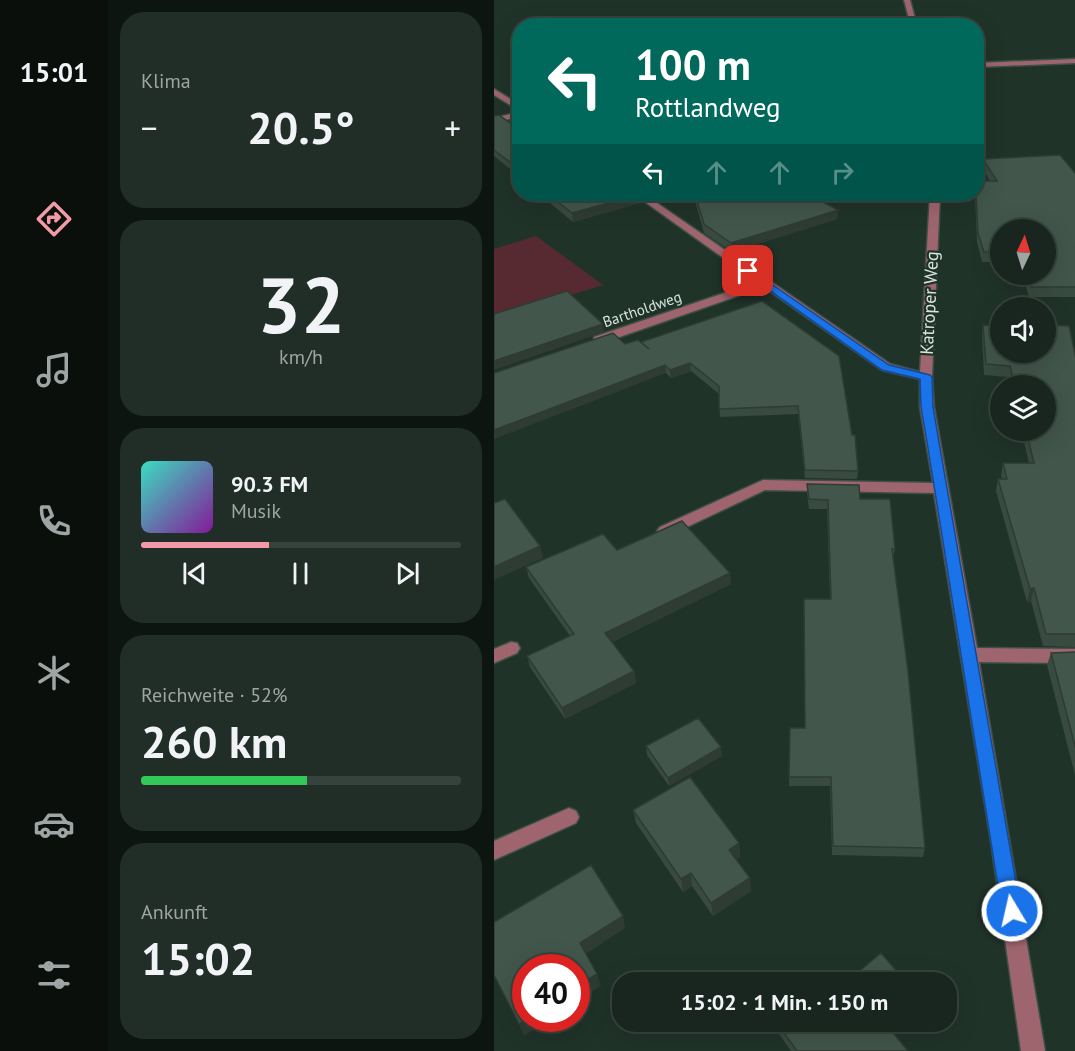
<!DOCTYPE html>
<html lang="de">
<head>
<meta charset="utf-8">
<style>
  body { margin:0; font-family:"PT Sans",sans-serif; background:#212e28; color:#f1f3f6; height:100vh; display:flex; flex-direction:column; font-size:22px; white-space:nowrap }
  * { box-sizing:border-box; margin:0 }
  p { font-size:20px; color:#9fa5a4 }
  .icon { flex:none; width:33px; height:33px; fill:none; stroke:currentColor; stroke-width:2; stroke-linecap:round; stroke-linejoin:round }
  .map { position:relative; flex:1; overflow:hidden }
  .drawer { display:flex; flex-direction:column; gap:12px; padding:12px; background:#0d1511; width:386px }
  .drawer>* { flex:none }
  .banner { position:absolute; left:18px; top:18px; width:472px; height:183px; border-radius:24px; box-shadow:0 6px 24px #0002,0 0 0 2px #36433d; background:#00695c; color:#fff; overflow:hidden }
  .needle { width:39px; rotate:4deg }
  .buttons { position:absolute; left:496px; top:219px; display:grid; gap:12px }
  .buttons a { display:grid; place-items:center; width:66px; height:66px; border-radius:50%; background:#18261f; box-shadow:0 6px 24px #0002,0 0 0 2px #36433d; font-size:30px }
  .speed { position:absolute; left:18px; top:954px; display:flex; gap:12px; font-size:30px; font-weight:700; text-align:center }
  .speed>* { display:grid; place-content:center; width:78px; height:78px; border-radius:50%; background:#18261f; box-shadow:0 6px 24px #0002,0 0 0 2px #36433d; line-height:1 }
  .speed .limit { border:9px solid #d22; background:#fff; color:#111 }
  .pin { position:absolute; display:grid; place-items:center; width:51px; height:51px; color:#fff; margin:-26px; border-radius:12px; box-shadow:0 3px 9px #0006 }
  .me { position:absolute; width:66px; margin:-33px; rotate:351deg; stroke-linejoin:round; filter:drop-shadow(0 0 4px #0008) }
  .turn { display:flex; align-items:center; gap:21px; height:126px; padding:0 24px; font-size:27px }
  .turn .icon { width:78px; height:78px; stroke-width:2.5 }
  .turn b { display:block; font-size:42px; line-height:51px }
  .lanes { display:flex; align-items:center; height:57px; padding:0 24px; background:#0003; justify-content:center; gap:30px; direction:ltr }
  .lanes .off { opacity:.35 }
  .big { font-size:45px; font-weight:700; line-height:1.1 }
  .drawer .tile { flex:1; display:flex; flex-direction:column; justify-content:center; gap:9px; min-width:0; padding:0 21px; border-radius:24px; background:#212e28 }
  .drawer .dial { align-items:center; gap:0 }
  .dial b { font-size:78px; line-height:1 }
  .song { display:flex; align-items:center; gap:18px }
  .cover { width:72px; height:72px; border-radius:9px; background:linear-gradient(135deg,hsl(170 70% 55%),hsl(290 70% 35%)) }
  .played { height:6px; border-radius:3px; background:linear-gradient(90deg,#f39aa8 40%,#36433d 40%) }
  .keys { display:flex; justify-content:space-around; direction:ltr }
  .heat { display:flex; justify-content:space-between; align-items:center; font-size:33px; direction:ltr }
  .charge { height:9px; border-radius:4px; background:linear-gradient(90deg,#34c759 52%,#36433d 0) }
  .trip { position:absolute; left:118px; top:972px; width:345px; height:60px; border-radius:24px; background:#18261f; box-shadow:0 6px 24px #0002,0 0 0 2px #36433d; font-weight:700; line-height:60px; text-align:center }
  main { display:flex; flex:1; min-height:0 }
  .dock { display:flex; flex-direction:column; width:108px; justify-content:space-around; align-items:center; background:#0a0f0c; color:#9fa5a4 }
  .dock .icon { width:42px; height:42px }
  .dock .selected { color:#f39aa8 }
  .dock b { font-size:27px; color:#f1f3f6 }
  .map>svg:first-child { display:block }
</style>
</head>
<body>
<main>
<nav class="dock">
<b>15:01</b>
<svg class="icon selected" aria-label="directions" viewBox="0 0 24 24"><path d="M12 3l9 9-9 9-9-9zM9 14v-3h6M13 9l2 2-2 2"/></svg>
<svg class="icon" aria-label="music" viewBox="0 0 24 24"><path d="M9 18V5l10-2v13"/><circle cx="6" cy="18" r="3"/><circle cx="16" cy="16" r="3"/></svg>
<svg class="icon" aria-label="phone" viewBox="0 0 24 24"><path d="M5 4h4l2 5-3 2q2 4 5 5l2-3 5 2v4C11 20 4 13 5 4z"/></svg>
<svg class="icon" aria-label="climate" viewBox="0 0 24 24"><path d="M12 3v18M4 7l16 10M4 17L20 7"/></svg>
<svg class="icon" aria-label="car" viewBox="0 0 24 24"><path d="M5 17H2v-5l4-1 3-4h7l3 4 3 1v5h-3M9 17h6M6 11h13"/><circle cx="7" cy="17" r="2"/><circle cx="17" cy="17" r="2"/></svg>
<svg class="icon" aria-label="filters" viewBox="0 0 24 24"><path d="M4 7h16M4 17h16"/><circle cx="9" cy="7" r="2"/><circle cx="15" cy="17" r="2"/></svg>
</nav>
<section class="drawer">
<div class="tile"><p>Klima</p>
<div class="heat"><a>−</a><b class="big">20.5°</b><a>+</a></div>
</div>
<div class="tile dial"><b>32</b><p>km/h</p></div>
<div class="tile">
<div class="song"><i class="cover"></i><div><b>90.3 FM</b><p>Musik</p></div></div>
<div class="played"></div>
<div class="keys"><svg class="icon" aria-label="previous" viewBox="0 0 24 24"><path d="M18 5L8 12l10 7zM5 5v14"/></svg><svg class="icon" aria-label="pause" viewBox="0 0 24 24"><path d="M8 5v14M16 5v14"/></svg><svg class="icon" aria-label="next" viewBox="0 0 24 24"><path d="M6 5l10 7-10 7zM19 5v14"/></svg></div>
</div>
<div class="tile"><p>Reichweite · 52%</p><b class="big">260 km</b><div class="charge"></div></div>
<div class="tile"><p>Ankunft</p><b class="big">15:02</b></div>
</section>
<div class="map">
<svg width="582" height="1051" viewBox="0 0 582 1051">
  <rect width="100%" height="100%" fill="#203329"/>
  <path fill="#572a32" d="M42,236L109,285L0,319V249Z"/>
  <g fill="none" stroke-linecap="round" stroke-linejoin="round">
    <defs>
      <path id="minor" d="M410,0H416L423,26H417Z
        M582,59V63L483,67V63Z
        M0,89L26,105V111L0,95Z
        M26,112V117L0,122V118Z
        M140,194H150L396,364L426,372L436,194H446L438,377L440,407L483,648L582,649V663L485,662L551,1051H527L497,841L440,493L271,490L176,535H166L163,531L166,527L269,480L439,483L426,407V379L388,370L270,287L108,343H100V337L263,282Z
        M17,642L23,643L26,648L23,653L0,663V649Z
        M75,808L82,811L85,817L82,823L0,860V841Z"/>
    </defs>
    <use href="#minor" stroke="#3d4f46" stroke-width="3"/>
    <use href="#minor" fill="#9f656e" fill-rule="evenodd"/>
  </g>
  <path fill="#394a40" d="M0,116L26,130V177L0,156Z
    M489,159L582,174V297H535L528,274H552L507,230V262H488L483,242L481,194H483L496,181L488,167Z
    M45,194H147L149,202L79,222Z
    M153,194H180L161,199Z
    M199,194H314L344,210L343,219L238,252L210,233Z
    M268,301L364,471L363,479L311,478L304,414L226,417L225,394L197,371L177,378L172,373L131,344L147,343Z
    M504,323L582,359V647L549,646L537,601L533,602L502,491L504,479H508L507,475L509,463H535L527,430H552V386H516L514,377L490,375L488,336L489,325L503,326Z
    M313,484L366,499L401,549L399,558L431,848L429,857L338,855L336,786H295L296,728H310L336,599L333,509H315L313,493Z
    M123,550L237,584L118,642L140,671L142,683L71,719L36,667L33,656L76,636L35,578L32,567Z
    M582,652V779L553,665L557,653Z
    M152,746L228,756L175,786L153,755Z
    M139,810L245,843L246,857L242,859L257,891L219,916L198,886L189,892L142,823Z
    M285,1022H410L398,1032L414,1051H297L283,1031V1023Z"/>
  <path fill="#2e3c34" d="M148,194L149,202L79,222L78,213Z
    M160,194H180L161,199Z
    M344,210L343,219L238,252L237,243Z
    M109,324L110,332L0,370V361Z
    M196,363L197,371L177,378L176,370Z
    M171,365L172,373L0,439V430Z
    M46,546L49,558L0,580V567Z
    M236,573L237,584L113,644L111,633Z
    M540,588L537,601L533,602L536,589Z
    M140,671L142,683L71,719L68,708Z
    M227,747L228,756L175,786L174,778Z
    M245,843L246,857L236,863L235,850Z
    M197,873L198,886L189,892L187,879Z
    M256,878L257,891L219,916L217,903Z
    M129,916L131,928L89,956L86,943Z
    M103,974L107,986L82,1001V987Z
    M34,1018H56L30,1036L25,1024Z
    M403,1022H410L394,1035L395,1028Z"/>
  <path fill="#42564b" stroke="#2e3c34" stroke-width="1.5" d="M5,115L26,130V170L0,150V116Z
    M566,155L582,174V287H537L533,274H552V230H507V252H490L484,233L482,194L483,181H503L489,159Z
    M54,194H148L78,213Z
    M201,194H314L344,210L237,243L210,224Z
    M73,291L109,324L0,361V314Z
    M268,301L345,356L358,435H361L364,471L311,470L304,406L225,409V386L196,363L176,370L171,365L0,430V373L119,333L131,344L144,340L155,349L147,342Z
    M504,323H507V352H552V325L575,326L582,359V634H552L540,588L536,589L504,479H513L509,463H540L532,430H552V386H521L516,366L492,364L489,325L504,326Z
    M313,484L365,485L366,499H396L401,549H398L414,671L431,848L339,846L337,777H295L296,728H311L310,599H337L334,500L315,499Z
    M11,499L46,546L0,567V503Z
    M188,521L236,573L111,633L140,671L68,708L33,656L80,634L32,567L109,534L123,550Z
    M582,652V750L557,653Z
    M204,718L227,747L174,778L152,746Z
    M196,777L245,843L235,850L256,878L217,903L197,873L187,879L139,810Z
    M97,865L129,916L86,943L103,974L82,987V968H32V1018H34L25,1024L0,975V922Z
    M387,953L412,982H334L349,971L356,979Z
    M285,1022H403L395,1028L414,1051H303L283,1023Z"/>
  <path fill="#1a73e8" stroke="#114b97" stroke-width="1.5" d="M254,268L395,365L436,375L438,377L439,407L446,448L527,911L525,918L518,920L511,918L508,911L434,448L427,407L426,379L388,370L251,273V269Z"/>
  <g text-anchor="middle" dominant-baseline="central" stroke-width="4.5" stroke-linejoin="round" paint-order="stroke">
    <g font-size="15" fill="#d8e4de" stroke="#203329">
      <text transform="translate(148 309) rotate(-19)">Bartholdweg</text>
    </g>
    <g font-size="18" fill="#d8e4de" stroke="#203329">
      <text transform="translate(435 303) rotate(-87)">Katroper Weg</text>
    </g>
  </g>
</svg>
<div class="buttons">
<a><svg class="needle" viewBox="-14 -14 28 28"><path d="M0-13l5 13h-10z" fill="#e53935"/><path d="M0 13l5-13h-10z" fill="#9fa5a4"/></svg></a>
<a><svg class="icon" aria-label="sound" viewBox="0 0 24 24"><path d="M4 9h4l5-4v14l-5-4H4zM17 9q2 3 0 6"/></svg></a>
<a><svg class="icon" aria-label="layers" viewBox="0 0 24 24"><path d="M12 4l9 5-9 5-9-5zM3 14l9 5 9-5"/></svg></a>
</div>
<div class="speed"><div class="limit">40</div></div>
<div class="pin" style="left:254px;top:271px;background:#d93025"><svg class="icon" aria-label="arrive" viewBox="0 0 24 24"><path d="M6 21V4h12l-3 4 3 4H6"/></svg></div>
<svg class="me" style="left:518px;top:911px" viewBox="-20 -20 40 40"><circle r="17" fill="#1a73e8" stroke="#fff" stroke-width="3"/><path d="M0-11L8 9 0 5-8 9z" fill="#fff"/></svg>
<div class="trip">15:02 · 1 Min. · 150 m</div>
<div class="banner">
<div class="turn"><svg class="icon" aria-label="left" viewBox="0 0 24 24"><path d="M17 20v-9H6M10 6l-5 5 5 5"/></svg><div><b>100 m</b>Rottlandweg</div></div>
<div class="lanes"><svg class="icon" aria-label="left" viewBox="0 0 24 24"><path d="M17 20v-9H6M10 6l-5 5 5 5"/></svg><svg class="icon off" aria-label="ahead" viewBox="0 0 24 24"><path d="M12 20V5M6 11l6-6 6 6"/></svg><svg class="icon off" aria-label="ahead" viewBox="0 0 24 24"><path d="M12 20V5M6 11l6-6 6 6"/></svg><svg class="icon off" aria-label="right" viewBox="0 0 24 24"><path d="M7 20v-9h11M14 6l5 5-5 5"/></svg></div>
</div>
</div>
</main>
</body>
</html>
